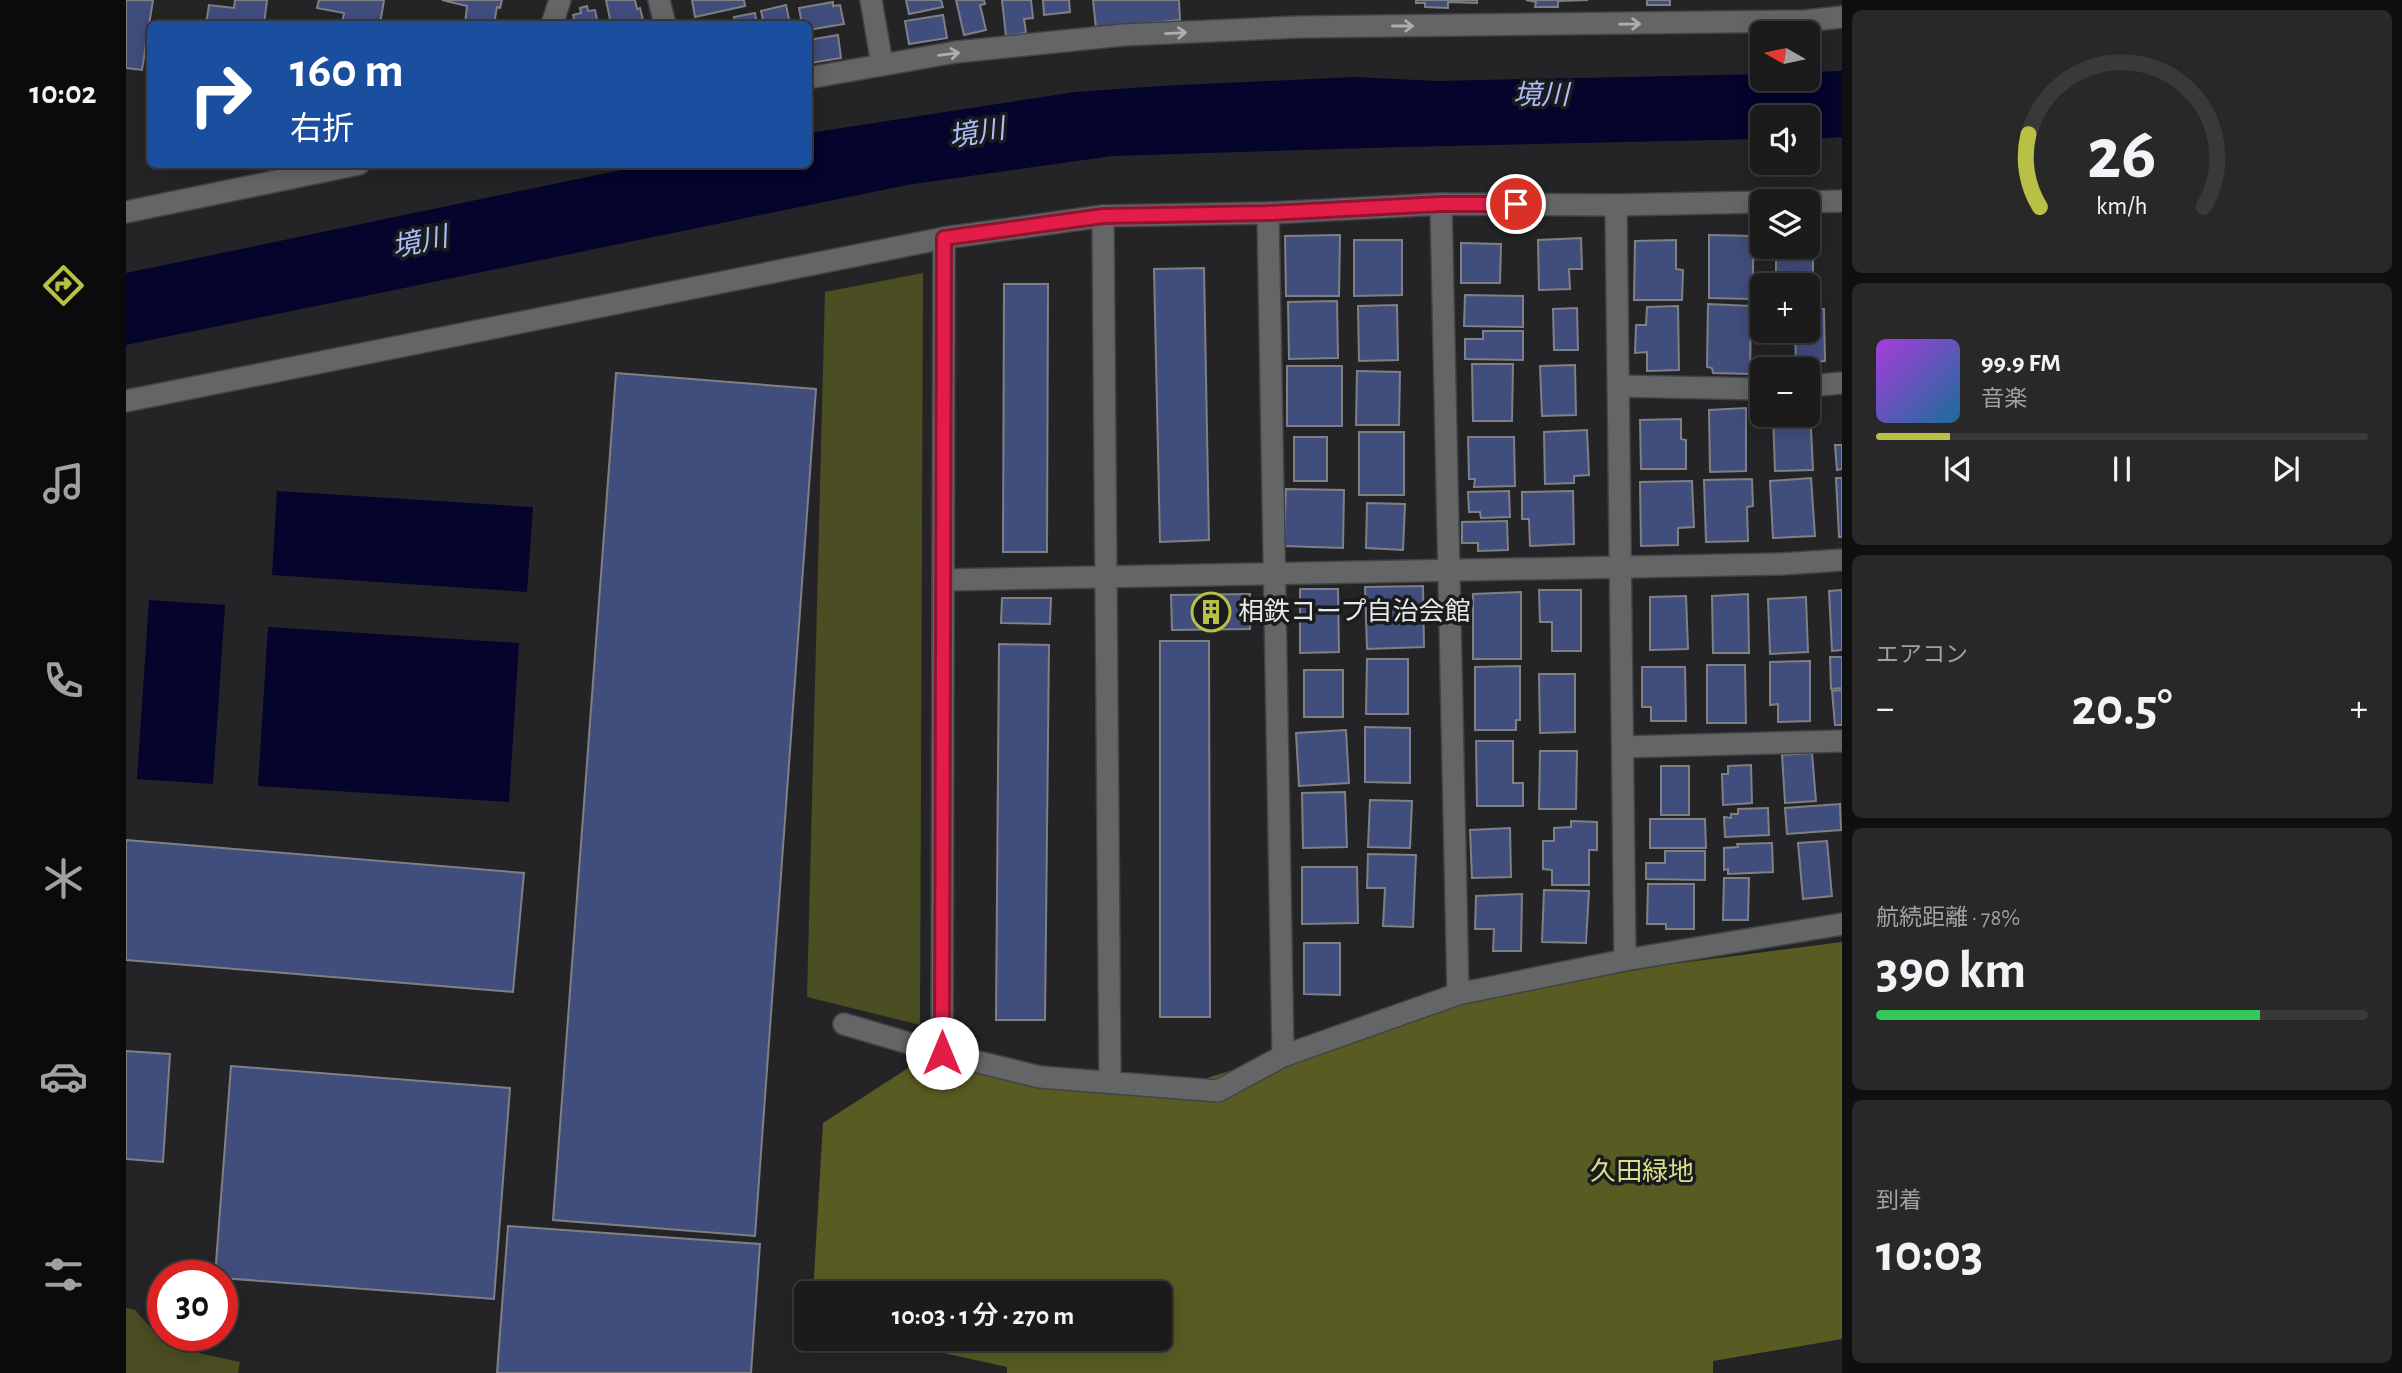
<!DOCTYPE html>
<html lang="ja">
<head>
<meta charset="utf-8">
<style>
  body { margin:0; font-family:"Alegreya Sans","Noto Sans JP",sans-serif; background:#282829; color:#f1f3f6; height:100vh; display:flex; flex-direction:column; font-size:26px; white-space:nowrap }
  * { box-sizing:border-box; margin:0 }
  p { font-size:23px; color:#a0a1a3 }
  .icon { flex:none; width:38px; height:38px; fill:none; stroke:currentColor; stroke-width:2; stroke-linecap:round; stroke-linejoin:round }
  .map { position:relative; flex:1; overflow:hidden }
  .side { display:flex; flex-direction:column; gap:10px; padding:10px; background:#0f0f0f; width:560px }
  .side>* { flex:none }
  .guide { position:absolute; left:21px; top:21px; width:665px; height:147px; border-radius:10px; box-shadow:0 4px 18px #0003,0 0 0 2px #39393b; background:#1a4fa0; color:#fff; overflow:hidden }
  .needle { width:46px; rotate:279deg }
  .fabs { position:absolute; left:1624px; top:21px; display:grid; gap:14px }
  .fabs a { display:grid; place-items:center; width:70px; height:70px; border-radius:10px; background:#1b1b1c; box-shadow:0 4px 18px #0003,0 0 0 2px #39393b; font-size:35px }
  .speed { position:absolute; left:21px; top:1260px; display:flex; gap:14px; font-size:35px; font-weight:700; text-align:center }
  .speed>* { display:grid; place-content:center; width:91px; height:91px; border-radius:50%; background:#1b1b1c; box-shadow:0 4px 18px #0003,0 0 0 2px #39393b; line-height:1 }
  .speed .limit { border:10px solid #d22; background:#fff; color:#111 }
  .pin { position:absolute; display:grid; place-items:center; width:60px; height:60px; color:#fff; margin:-30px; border:4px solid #fff; border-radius:50%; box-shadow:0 2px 7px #0007 }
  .me { position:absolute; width:77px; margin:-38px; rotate:0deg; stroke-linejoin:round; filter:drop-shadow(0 0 5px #0008) }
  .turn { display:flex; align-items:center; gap:24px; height:147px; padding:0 28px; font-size:32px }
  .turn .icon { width:91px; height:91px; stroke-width:2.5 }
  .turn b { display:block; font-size:49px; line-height:60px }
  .big { font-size:52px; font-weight:600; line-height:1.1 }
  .side .card { flex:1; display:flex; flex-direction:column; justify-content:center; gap:10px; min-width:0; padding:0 24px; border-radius:10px; background:#282829 }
  .side .dial { align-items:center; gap:0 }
  .dial svg { height:182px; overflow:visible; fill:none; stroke:#39393b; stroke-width:7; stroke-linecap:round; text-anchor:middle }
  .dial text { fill:#f1f3f6; stroke:none }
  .song { display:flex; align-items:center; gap:21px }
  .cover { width:84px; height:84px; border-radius:10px; background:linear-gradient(135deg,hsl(280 70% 55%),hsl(200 70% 35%)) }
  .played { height:7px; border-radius:4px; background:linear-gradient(90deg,#b9c046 15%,#39393b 15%) }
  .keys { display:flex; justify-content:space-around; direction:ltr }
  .heat { display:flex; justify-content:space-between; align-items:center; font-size:38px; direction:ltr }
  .charge { height:10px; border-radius:5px; background:linear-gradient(90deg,#34c759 78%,#39393b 0) }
  .trip { position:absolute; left:668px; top:1281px; width:378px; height:70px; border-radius:10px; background:#1b1b1c; box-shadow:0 4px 18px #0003,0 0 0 2px #39393b; font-weight:600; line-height:70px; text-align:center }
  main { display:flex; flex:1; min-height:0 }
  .tabs { display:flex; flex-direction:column; width:126px; justify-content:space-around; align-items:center; background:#0b0b0b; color:#a0a1a3 }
  .tabs .icon { width:49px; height:49px }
  .tabs .selected { color:#b9c046 }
  .tabs b { font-size:32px; color:#f1f3f6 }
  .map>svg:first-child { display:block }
</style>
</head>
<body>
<main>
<nav class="tabs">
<b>10:02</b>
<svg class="icon selected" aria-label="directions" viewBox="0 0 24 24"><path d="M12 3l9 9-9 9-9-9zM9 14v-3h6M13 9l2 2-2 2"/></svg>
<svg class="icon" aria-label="music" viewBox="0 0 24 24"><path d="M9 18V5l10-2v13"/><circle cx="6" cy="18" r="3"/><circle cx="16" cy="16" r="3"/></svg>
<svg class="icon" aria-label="phone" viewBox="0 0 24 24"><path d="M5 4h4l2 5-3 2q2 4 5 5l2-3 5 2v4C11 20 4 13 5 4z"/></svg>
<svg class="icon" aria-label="climate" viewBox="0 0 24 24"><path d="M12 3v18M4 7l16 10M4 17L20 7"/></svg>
<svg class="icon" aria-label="car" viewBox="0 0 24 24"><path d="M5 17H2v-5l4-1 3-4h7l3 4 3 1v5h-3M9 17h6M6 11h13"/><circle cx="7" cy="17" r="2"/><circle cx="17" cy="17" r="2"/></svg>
<svg class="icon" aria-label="filters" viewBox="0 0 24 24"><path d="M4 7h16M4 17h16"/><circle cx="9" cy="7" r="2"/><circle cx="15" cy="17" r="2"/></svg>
</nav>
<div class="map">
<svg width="1716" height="1373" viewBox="0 0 1716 1373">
  <rect width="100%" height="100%" fill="#242426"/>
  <path fill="#4b4e22" d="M797,273L794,1025L681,997L699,292Z
    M0,1308L9,1310L41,1346L114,1362L112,1373H0Z"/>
  <path fill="#585c22" d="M1716,942V1339L1587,1361V1373H881V1367L754,1339H1034V1293H687L697,1123L790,1063L947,1088L1062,1084L1311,1006L1539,965Z"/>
  <path fill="#04042c" d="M1716,71V137L1682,139V117H1636V139L1277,147L986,156L781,185L0,345V273L519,165L682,164L683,133L949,92L1035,86L1228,77L1311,81L1636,74V79H1682V72Z
    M151,491L407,507L401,592L146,575Z
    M23,600L99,605L87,784L11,779Z
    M142,627L393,643L383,802L132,786Z"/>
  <path fill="#414d7d" stroke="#7f8083" stroke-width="2" d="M0,0H27L16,70L0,68Z
    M109,0H141L138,24H80L83,5L108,8Z
    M193,0H258L254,24H216L218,13L191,8Z
    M316,0H376L374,8L371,7L368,24H339L341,6Z
    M480,0H509L511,9L514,8L518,24H485Z
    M566,0H618L619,6L569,17Z
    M780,0H815L817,7L783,14Z
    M830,0H858L859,4L854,5L860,30L838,35Z
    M876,0H905L907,18L898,19L900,33L880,36Z
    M917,0H943L944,12L918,15Z
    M967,0H1053L1054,20L970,28Z
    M1290,0H1351V3L1322,2V8L1299,7V3H1290Z
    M1400,0H1462L1432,1V7H1409L1410,2Z
    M1521,0H1544V5H1521Z
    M707,2V6L714,5L718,24L682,30V24H676L673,8Z
    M660,5L664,24H638L635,11Z
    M461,6L462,11L469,10L472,24H449L447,15L455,13L454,8Z
    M629,13L631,24H609L608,17Z
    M817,15L821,38L783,44L779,21Z
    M712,35L715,58L684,63L682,40Z
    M1214,235L1213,296H1160L1159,236Z
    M1583,235L1628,236L1626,299L1583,298Z
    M1455,238L1456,269H1443L1444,289L1413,290L1412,240Z
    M1228,240H1276V295L1228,296Z
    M1550,240V269L1557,270L1556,300H1508L1509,241Z
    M1335,243L1375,244L1374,283H1335Z
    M1650,247L1687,248V297H1682V285H1650Z
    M1078,268L1083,540L1034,542L1028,269Z
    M878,284H922L921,552H877Z
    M1339,295L1397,296V327L1338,326Z
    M1211,301L1212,358L1163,359L1162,302Z
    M1582,304L1625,306L1624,374L1587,373L1586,368L1581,367Z
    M1271,305L1272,360L1233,361L1232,306Z
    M1552,306L1553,370L1521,371V352L1509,353L1510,325H1520L1521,307Z
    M1451,308L1452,350H1428L1427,309Z
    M1682,309H1698L1699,361L1670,363L1669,331H1682Z
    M1357,331H1397V360L1339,359V339H1357Z
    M1346,364H1387L1386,421H1347Z
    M1449,365L1450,415L1416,416L1414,366Z
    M1161,366H1216V426H1161Z
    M1231,371L1274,372L1273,425H1230Z
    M490,373L690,389L629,1236L427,1220Z
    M1620,408V471L1584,472L1583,410Z
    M1682,409H1684L1687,470L1649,471L1647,415H1682Z
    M1555,419V439L1560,440V469H1515L1514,420Z
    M1461,430L1463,475L1448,476V483L1419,484L1418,432Z
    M1233,432H1278V495H1233Z
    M1168,437H1201V481H1168Z
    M1342,437H1388L1389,486L1348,487L1349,479H1343Z
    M1709,445H1716V469L1711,470Z
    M1685,478L1689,536L1647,538L1644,481Z
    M1710,478H1716V537H1713Z
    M1626,479L1627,506L1621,507L1622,541L1580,542L1578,480Z
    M1566,481L1568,527L1552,528V545L1515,546L1514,482Z
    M1160,489L1218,490L1217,548L1158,546Z
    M1383,491L1384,517L1355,518L1354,512H1343L1342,492Z
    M1447,491L1448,544L1404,546L1403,519H1396V492Z
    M1241,503L1279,504L1277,550L1240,548Z
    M1381,521L1382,550L1352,551V543H1336V522Z
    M1297,586L1298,647L1241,649L1239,587Z
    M1174,589H1212L1213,652L1174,653Z
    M1413,590H1455V651H1426V622H1414Z
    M1716,590V650L1706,651L1703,591Z
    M1395,592V659H1347V594Z
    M1124,594V629L1046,630L1045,595Z
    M1622,594L1623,653H1587L1586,596Z
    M1560,596L1562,649L1524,650V597Z
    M1680,597L1682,652L1644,654L1642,599Z
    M876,598H925L924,624L875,623Z
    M1034,641H1083L1084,1017H1034Z
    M873,644L923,645L919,1020H870Z
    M1704,657H1716V688L1705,689Z
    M1241,659H1282V714H1240Z
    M1684,661V721L1652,722V704L1644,705V662Z
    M1581,665H1619L1620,723H1581Z
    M1394,666V720H1390V730H1349V667Z
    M1516,667H1559L1560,721H1525V707H1516Z
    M1178,670H1217V717H1178Z
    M1413,674H1449V732L1414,733Z
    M1716,690V725H1709L1706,691Z
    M1239,727L1284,728V783L1239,782Z
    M1220,730L1223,783L1173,786L1170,733Z
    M1350,741H1387V783H1397V806H1351Z
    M1414,751H1451L1450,809H1413Z
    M1686,753L1690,801L1659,803L1656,755Z
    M1625,765L1626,803L1597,805L1596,774H1602V766Z
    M1535,766H1563V815H1535Z
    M1219,792L1221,847L1177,848L1176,793Z
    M1244,800L1286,801L1284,848L1242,847Z
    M1714,804L1715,830L1661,834L1659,808Z
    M1642,808L1643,835L1599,837L1598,817L1605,818V814H1612V809Z
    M1524,819H1579L1580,848H1524Z
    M1445,821L1471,822V850H1463V885H1426V870L1417,869V841H1428V828L1445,827Z
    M1384,828L1385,877L1346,878L1344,830Z
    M0,840L398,873L387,992L0,960Z
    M1701,841L1706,896L1677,899L1672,843Z
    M1646,843L1647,872L1602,874V869L1598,870V848L1612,847L1611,844Z
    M1539,851H1579V880L1520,879V863H1539Z
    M1242,854L1290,855L1287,927L1257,926L1259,888H1241Z
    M1176,867H1231L1232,923L1176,924Z
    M1598,878H1623L1622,920H1597Z
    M1522,884H1568V929H1540V924H1521Z
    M1418,890L1463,891L1460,943L1416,942Z
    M1396,894L1395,951H1367L1368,929H1349L1350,896Z
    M1178,943H1214V995L1178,994Z
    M0,1051L44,1054L37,1162L0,1159Z
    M105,1066L384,1088L368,1299L96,1278V1276H89Z
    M382,1226L634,1244L625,1373H371Z"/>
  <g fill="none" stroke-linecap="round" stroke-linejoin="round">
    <defs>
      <path id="minor" d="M533,0L539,24
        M745,0L756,64
        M426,24L434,0
        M682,78L830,52L997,35L1172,27L1679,21L1716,17
        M1315,204L1332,994
        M1490,205L1499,960
        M0,212L233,164
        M1142,213L1157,1056
        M977,216L984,1081
        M1492,386L1636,389
        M1682,386L1716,383
        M817,580L1655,564L1716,560
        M1497,747L1716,741
        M718,1024L816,1053L914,1077L1092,1091L1157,1056L1332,994L1499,960L1716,924
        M816,1053L818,238"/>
      <path id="tertiary" d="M1682,202L1716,201
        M0,401L818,238L977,216L1142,213L1315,204L1490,205L1636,202"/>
    </defs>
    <use href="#minor" stroke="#424344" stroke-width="24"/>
    <use href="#tertiary" stroke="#424344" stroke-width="24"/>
    <use href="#minor" stroke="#646567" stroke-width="21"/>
    <use href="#tertiary" stroke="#646567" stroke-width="21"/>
  </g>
  <defs><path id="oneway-shaft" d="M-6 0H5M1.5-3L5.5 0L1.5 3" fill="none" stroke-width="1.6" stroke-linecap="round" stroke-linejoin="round" transform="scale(1.75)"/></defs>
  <g stroke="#adaeaf">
    <use href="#oneway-shaft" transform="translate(1504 24) rotate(-1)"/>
    <use href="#oneway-shaft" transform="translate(1277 26)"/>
    <use href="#oneway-shaft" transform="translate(1050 33) rotate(-3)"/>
    <use href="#oneway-shaft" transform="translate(823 54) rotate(-8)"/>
  </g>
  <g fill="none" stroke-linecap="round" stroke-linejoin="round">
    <defs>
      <path id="route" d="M816,1053L818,238L977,216L1142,213L1315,204H1390"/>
    </defs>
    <use href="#route" stroke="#92132f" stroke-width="18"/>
    <use href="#route" stroke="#e11d48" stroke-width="12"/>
  </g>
  <defs>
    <symbol id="building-ring" viewBox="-11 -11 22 22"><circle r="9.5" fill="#1a1b1d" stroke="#b9c046" stroke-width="1.5"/><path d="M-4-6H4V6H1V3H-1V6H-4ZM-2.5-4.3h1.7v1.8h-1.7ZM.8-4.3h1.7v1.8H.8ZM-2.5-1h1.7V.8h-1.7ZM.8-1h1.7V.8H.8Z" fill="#b9c046"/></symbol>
  </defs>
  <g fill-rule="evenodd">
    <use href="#building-ring" x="1063" y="590" width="44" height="44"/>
  </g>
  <g text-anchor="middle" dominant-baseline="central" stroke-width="7" stroke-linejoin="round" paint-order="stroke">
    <g font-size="26" fill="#e8e9ea" stroke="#1a1b1d" text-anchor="start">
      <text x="1112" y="612">相鉄コープ自治会館</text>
    </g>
    <g font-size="26" fill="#d8df88" stroke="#1a1b1d">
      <text x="1516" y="1172">久田緑地</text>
    </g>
    <g font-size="28" font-style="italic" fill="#acbdfa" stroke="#1a1b1d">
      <text x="1415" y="96">境川</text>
      <text transform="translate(851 134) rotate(-10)">境川</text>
      <text transform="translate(294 243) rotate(-12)">境川</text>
    </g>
  </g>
</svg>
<div class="fabs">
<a><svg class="needle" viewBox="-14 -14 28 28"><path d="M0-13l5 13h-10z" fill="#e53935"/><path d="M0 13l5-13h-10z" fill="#a0a1a3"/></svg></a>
<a><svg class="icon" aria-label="sound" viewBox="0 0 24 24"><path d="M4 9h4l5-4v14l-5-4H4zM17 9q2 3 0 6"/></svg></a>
<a><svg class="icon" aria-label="layers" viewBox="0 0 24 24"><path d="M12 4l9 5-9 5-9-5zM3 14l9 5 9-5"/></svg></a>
<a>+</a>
<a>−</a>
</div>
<div class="speed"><div class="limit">30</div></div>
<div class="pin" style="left:1390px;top:204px;background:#d93025"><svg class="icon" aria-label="arrive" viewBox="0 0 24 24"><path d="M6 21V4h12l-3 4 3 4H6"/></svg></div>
<svg class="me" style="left:816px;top:1053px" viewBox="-20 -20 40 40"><circle r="19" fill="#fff"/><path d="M0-13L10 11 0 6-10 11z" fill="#e11d48"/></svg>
<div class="trip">10:03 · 1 分 · 270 m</div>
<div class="guide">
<div class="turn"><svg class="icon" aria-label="right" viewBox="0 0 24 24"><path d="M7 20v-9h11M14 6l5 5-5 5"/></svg><div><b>160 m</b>右折</div></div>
</div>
</div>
<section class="side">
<div class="card dial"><svg viewBox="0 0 100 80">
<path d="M14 69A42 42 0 1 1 86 69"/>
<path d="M14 69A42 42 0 0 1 9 37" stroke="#b9c046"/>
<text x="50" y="56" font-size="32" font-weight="700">26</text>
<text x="50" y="72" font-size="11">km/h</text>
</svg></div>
<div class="card">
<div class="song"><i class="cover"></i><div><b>99.9 FM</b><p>音楽</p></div></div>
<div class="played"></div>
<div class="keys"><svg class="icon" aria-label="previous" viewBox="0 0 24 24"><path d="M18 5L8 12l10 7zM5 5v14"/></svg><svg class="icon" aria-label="pause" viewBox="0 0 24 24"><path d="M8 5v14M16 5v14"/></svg><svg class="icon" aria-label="next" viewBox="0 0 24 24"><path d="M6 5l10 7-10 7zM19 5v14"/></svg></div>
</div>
<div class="card"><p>エアコン</p>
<div class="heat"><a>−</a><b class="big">20.5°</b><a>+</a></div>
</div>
<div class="card"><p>航続距離 · 78%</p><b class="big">390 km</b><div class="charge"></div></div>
<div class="card"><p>到着</p><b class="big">10:03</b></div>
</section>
</main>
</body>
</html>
